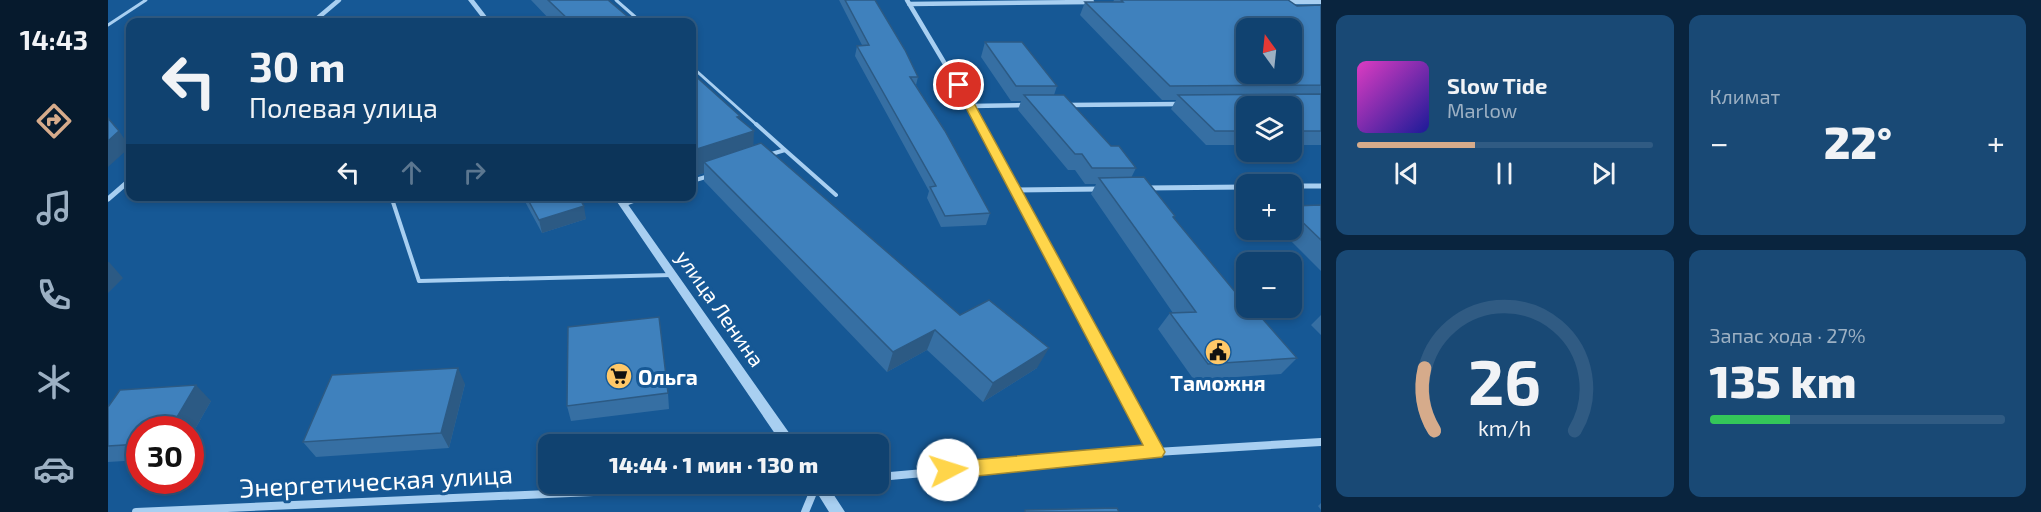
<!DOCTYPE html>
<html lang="ru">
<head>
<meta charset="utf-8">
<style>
  body { margin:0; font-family:"Exo 2",sans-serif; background:#194975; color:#f1f3f6; height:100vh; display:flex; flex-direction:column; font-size:22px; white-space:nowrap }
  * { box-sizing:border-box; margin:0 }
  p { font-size:20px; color:#9cb0c3 }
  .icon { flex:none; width:33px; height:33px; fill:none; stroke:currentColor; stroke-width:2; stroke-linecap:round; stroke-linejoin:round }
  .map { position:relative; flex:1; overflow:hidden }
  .side { display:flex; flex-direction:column; gap:15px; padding:15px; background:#09243e; width:720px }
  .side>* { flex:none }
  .banner { position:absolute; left:18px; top:18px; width:570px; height:183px; border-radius:12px; box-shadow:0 3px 9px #0003,0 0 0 2px #305b83; background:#104270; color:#f1f3f6; overflow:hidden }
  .needle { width:39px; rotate:345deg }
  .controls { position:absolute; left:1128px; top:18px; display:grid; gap:12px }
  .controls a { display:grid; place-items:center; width:66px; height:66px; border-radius:12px; background:#104270; box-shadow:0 3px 9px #0003,0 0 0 2px #305b83; font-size:30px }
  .speed { position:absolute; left:18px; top:416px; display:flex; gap:12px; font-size:30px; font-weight:700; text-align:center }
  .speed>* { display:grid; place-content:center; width:78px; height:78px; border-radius:50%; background:#104270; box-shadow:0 3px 9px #0003,0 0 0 2px #305b83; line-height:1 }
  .speed .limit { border:9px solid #d22; background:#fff; color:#111 }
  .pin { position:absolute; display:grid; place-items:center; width:51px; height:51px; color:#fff; margin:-26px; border:3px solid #fff; border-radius:50%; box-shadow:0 2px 6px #0007 }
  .me { position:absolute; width:66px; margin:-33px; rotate:85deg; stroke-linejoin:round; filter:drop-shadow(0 0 4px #0008) }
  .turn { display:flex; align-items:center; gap:21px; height:126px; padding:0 24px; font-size:27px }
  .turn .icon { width:78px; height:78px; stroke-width:2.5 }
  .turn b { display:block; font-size:42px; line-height:51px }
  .lanes { display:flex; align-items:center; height:57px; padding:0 24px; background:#0003; justify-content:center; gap:30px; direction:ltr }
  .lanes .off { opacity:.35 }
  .big { font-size:45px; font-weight:800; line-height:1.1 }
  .side .tile { flex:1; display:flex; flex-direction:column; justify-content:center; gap:9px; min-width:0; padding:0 21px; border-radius:12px; background:#194975 }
  .side .dial { align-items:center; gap:0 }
  .dial svg { height:156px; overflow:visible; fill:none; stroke:#305b83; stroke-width:7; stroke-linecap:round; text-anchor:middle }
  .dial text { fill:#f1f3f6; stroke:none }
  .song { display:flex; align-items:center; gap:18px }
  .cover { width:72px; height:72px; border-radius:9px; background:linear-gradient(135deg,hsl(310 70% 55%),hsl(240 70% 35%)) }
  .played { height:6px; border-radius:3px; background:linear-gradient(90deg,#d6ab8b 40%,#305b83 40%) }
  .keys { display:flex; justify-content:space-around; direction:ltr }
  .heat { display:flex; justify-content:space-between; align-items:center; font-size:33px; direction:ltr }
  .charge { height:9px; border-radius:4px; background:linear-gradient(90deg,#34c759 27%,#305b83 0) }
  .side .tiles { flex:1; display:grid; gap:15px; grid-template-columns:repeat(2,1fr) }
  .trip { position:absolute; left:430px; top:434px; width:351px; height:60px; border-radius:12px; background:#104270; box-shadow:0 3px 9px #0003,0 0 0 2px #305b83; font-weight:800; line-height:60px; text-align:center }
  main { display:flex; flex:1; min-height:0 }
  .menu { display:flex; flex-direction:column; width:108px; justify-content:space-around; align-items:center; background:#061a2d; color:#9cb0c3 }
  .menu .icon { width:42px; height:42px }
  .menu .current { color:#d6ab8b }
  .menu b { font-size:27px; color:#f1f3f6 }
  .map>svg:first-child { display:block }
</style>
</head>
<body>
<main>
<nav class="menu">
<b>14:43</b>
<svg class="icon current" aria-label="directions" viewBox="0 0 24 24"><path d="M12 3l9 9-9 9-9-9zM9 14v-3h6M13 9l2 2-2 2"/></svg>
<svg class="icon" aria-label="music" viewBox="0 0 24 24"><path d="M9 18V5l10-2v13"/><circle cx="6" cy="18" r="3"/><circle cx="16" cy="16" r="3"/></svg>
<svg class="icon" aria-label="phone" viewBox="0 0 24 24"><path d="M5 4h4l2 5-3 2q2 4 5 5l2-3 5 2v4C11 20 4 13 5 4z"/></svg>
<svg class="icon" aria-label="climate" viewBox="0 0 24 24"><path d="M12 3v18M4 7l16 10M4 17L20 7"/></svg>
<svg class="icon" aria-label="car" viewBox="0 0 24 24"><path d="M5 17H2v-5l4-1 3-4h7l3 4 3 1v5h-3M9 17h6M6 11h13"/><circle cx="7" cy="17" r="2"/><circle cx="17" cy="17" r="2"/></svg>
</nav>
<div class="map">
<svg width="1213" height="512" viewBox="0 0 1213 512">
  <rect width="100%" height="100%" fill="#165895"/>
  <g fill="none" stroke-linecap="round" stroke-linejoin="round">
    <path stroke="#a8cff1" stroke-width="3" d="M508,0L533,22
      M0,25L38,0
      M584,67L650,126"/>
    <path stroke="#a8cff1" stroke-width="4" d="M648,124L677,150L660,155
      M677,150L728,195
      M584,181L601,176
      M283,196L311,281L564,275
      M515,205L539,196"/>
    <path stroke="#a8cff1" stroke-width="4.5" d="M799,0L874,126
      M1178,2H1213
      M801,4L984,2
      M205,22L231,0
      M960,105L1073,104
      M863,106L920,105"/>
    <path stroke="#a8cff1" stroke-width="5" d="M873,124L962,292
      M1184,186H1213
      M1037,188L1138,187
      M908,190L994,189
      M0,199L22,180"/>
    <path stroke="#a8cff1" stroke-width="8" d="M962,290L1048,452
      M771,477L1048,452L1213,442
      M28,512L689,483
      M697,512L709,483"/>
    <path fill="#a8cff1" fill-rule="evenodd" d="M360,0H366L383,22H377Z
      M505,196H514L689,444H674Z
      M703,483H718L737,512H721Z"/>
  </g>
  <path fill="#366fa3" d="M423,0H500L526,22H444Z
    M731,0H767L810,77L808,85L882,213L878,225L833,227L819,198L821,191L747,56L749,46L754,45Z
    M1006,0H1180L1189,6L1213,5V145H1184V106H1138V145H1098L1063,109L1068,100H1054L972,15L977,2H1005Z
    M877,42L949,86L946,95L1003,146L1028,168L1023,178L1065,218L1138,305L1189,358L1173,374L1086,380L1050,329L1062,313H1065L983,194L988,184H977L967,170H960L910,110L913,101H903L873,57Z
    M584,73L632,119L645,146L852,315L929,368L875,402L819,350L779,372L596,181V173L590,175L584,168Z
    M54,196H116L112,200L55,198Z
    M414,196H470L478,219L434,233Z
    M1213,205V271L1172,230H1184V206Z
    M1213,315V335L1203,325Z
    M357,384L341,448L208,457L195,442Z
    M560,393L561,409L463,421L459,406Z
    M103,401L82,438V429H32V460L0,462V407Z
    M1213,503V510L1210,506Z"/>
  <path fill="#2c5a84" d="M632,116L631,136L646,131L645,156L596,162V173L590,175L589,149L629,117Z
    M11,131L22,147L0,167V141Z
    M110,196H116L112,200Z
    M476,206L478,219L434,233L431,220Z
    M0,262H1L15,278L0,293Z
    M827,330L819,350L779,372L785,352Z
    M941,348L929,368L875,402L885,383Z
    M350,368L357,384L341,448L333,433Z
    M88,385L103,401L82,438V429H62Z"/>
  <path fill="#3f81bd" stroke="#2c5a84" stroke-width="1.5" fill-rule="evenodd" d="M440,0H500L526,22H463Z
    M737,0H767L797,50L810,77H802L837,131L882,213L837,216L822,187L828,186L749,46L761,45Z
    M1013,0H1180L1189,6L1213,5V85L1062,86L977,2H1015ZM1138,28H1184V74H1138Z
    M877,42H914L949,86H908Z
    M584,73L632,116L629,117L646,131L589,149L584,144Z
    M1213,94V131H1184V106H1138V131H1107L1070,95Z
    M916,95H956L1003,146H1011L1028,168H984L974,154H967Z
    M0,118L11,131L0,141Z
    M653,143L852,315L881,300L941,348L885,383L827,330L785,352L596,162Z
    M1036,177L1067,216L1065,217L1138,305V308H1145L1189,358L1100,364L1062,313L1088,312L991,178Z
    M418,196H470L476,206L431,220Z
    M1213,205V240L1184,212V206Z
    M551,317L560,393L459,406L460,327Z
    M350,368L333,433L195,442L224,375Z
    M88,385L62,429H32V444L0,446V407L12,390Z
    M1009,508L1011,512H917V510Z"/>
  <path fill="#ffd54a" stroke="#a68a30" stroke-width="1.5" d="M847,83L856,85L1054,446L1057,452L1054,457L840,479L834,476L831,470L834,464L840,462L1035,445L846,85Z"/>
  <defs>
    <symbol id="civic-disc" viewBox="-11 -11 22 22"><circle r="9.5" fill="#ffc868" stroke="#165895"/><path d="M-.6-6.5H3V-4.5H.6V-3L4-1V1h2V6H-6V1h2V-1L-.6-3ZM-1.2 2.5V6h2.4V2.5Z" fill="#111"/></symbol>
    <symbol id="supermarket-disc" viewBox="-11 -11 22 22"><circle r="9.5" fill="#ffc868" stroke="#165895"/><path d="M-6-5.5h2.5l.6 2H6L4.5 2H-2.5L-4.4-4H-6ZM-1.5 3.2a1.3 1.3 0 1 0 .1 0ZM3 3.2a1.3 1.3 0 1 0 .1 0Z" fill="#111"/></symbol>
  </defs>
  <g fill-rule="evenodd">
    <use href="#civic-disc" x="1095" y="337" width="30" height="30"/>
    <use href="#supermarket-disc" x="496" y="361" width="30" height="30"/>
  </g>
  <g text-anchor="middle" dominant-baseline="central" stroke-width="6" stroke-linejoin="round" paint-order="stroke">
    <g font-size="21" fill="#fff" stroke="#165895">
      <text transform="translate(613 308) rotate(55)">улица Ленина</text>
    </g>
    <g font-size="21" font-weight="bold" fill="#fff" stroke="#165895" text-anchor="start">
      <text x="530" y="376">Ольга</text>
      <text x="1110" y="382" text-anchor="middle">Таможня</text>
    </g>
    <g font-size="26" fill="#fff" stroke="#165895">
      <text transform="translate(268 480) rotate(-3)">Энергетическая улица</text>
    </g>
  </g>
</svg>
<div class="controls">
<a><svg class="needle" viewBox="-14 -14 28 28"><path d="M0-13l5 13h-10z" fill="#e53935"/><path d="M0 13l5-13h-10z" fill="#9cb0c3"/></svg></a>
<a><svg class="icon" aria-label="layers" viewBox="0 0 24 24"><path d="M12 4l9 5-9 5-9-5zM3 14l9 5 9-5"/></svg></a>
<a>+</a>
<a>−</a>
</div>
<div class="speed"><div class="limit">30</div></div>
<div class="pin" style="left:851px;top:85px;background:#d93025"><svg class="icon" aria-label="arrive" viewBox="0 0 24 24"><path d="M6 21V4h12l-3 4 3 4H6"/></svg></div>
<svg class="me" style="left:840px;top:470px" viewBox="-20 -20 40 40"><circle r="19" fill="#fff"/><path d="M0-13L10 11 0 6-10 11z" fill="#ffd54a"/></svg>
<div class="trip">14:44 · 1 мин · 130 m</div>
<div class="banner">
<div class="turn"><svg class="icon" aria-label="left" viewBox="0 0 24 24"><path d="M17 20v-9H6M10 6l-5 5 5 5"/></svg><div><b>30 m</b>Полевая улица</div></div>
<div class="lanes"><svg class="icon" aria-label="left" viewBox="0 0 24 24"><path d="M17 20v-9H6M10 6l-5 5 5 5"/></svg><svg class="icon off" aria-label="ahead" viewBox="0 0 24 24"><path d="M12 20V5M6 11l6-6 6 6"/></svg><svg class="icon off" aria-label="right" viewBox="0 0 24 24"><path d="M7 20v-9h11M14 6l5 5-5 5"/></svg></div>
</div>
</div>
<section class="side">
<div class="tiles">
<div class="tile">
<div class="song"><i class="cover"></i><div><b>Slow Tide</b><p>Marlow</p></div></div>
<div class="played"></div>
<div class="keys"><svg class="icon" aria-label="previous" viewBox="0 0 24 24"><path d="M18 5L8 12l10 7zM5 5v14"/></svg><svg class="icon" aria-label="pause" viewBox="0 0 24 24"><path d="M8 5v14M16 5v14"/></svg><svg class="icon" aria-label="next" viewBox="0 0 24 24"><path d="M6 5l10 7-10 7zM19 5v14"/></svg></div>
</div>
<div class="tile"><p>Климат</p>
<div class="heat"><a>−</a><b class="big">22°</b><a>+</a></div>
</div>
<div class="tile dial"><svg viewBox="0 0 100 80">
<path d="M14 69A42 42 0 1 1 86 69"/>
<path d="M14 69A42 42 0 0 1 9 37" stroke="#d6ab8b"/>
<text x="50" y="56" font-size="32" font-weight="700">26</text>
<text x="50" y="72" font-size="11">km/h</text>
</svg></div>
<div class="tile"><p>Запас хода · 27%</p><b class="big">135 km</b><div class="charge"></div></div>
</div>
</section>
</main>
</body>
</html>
